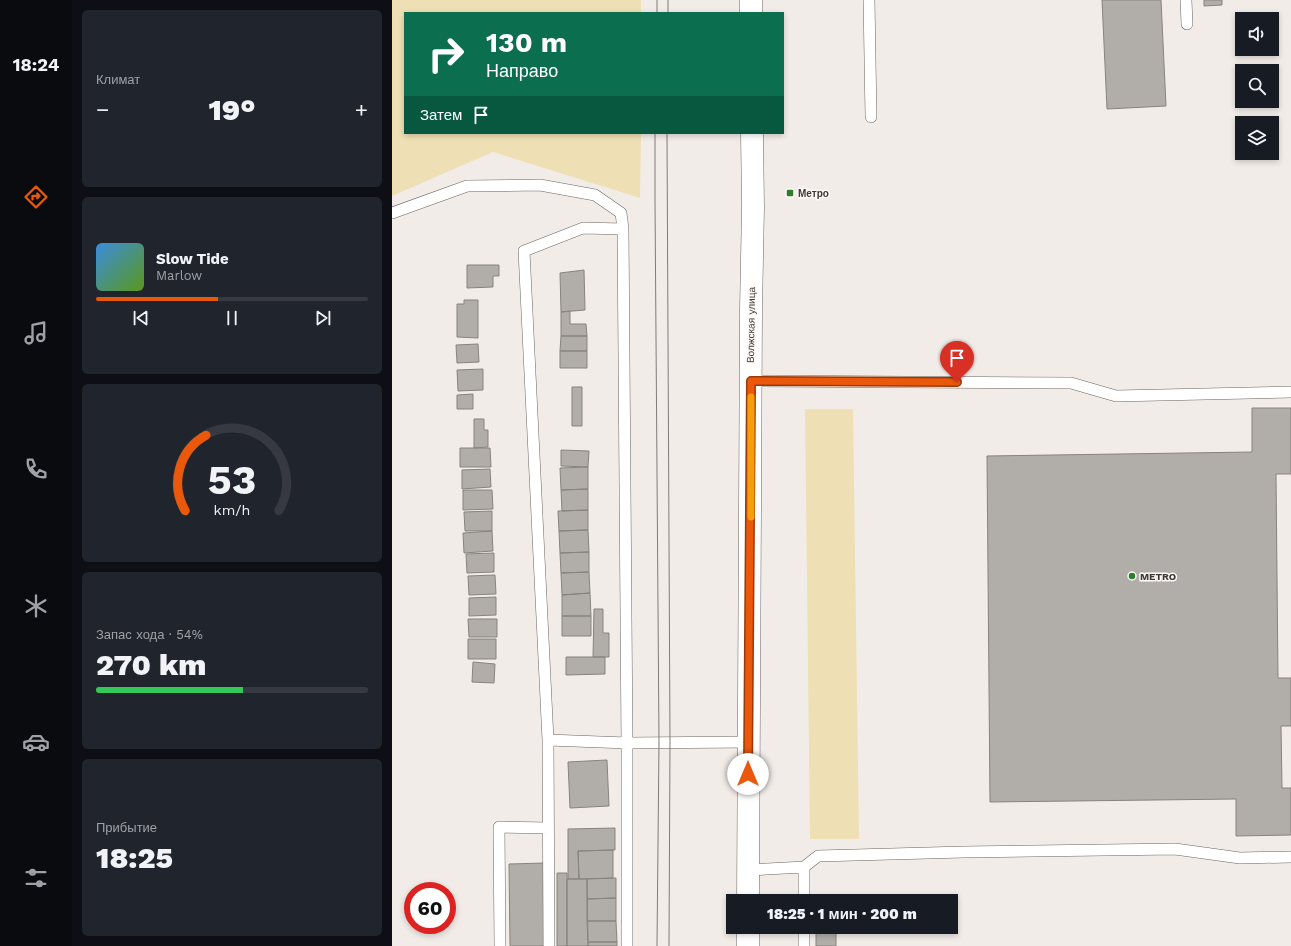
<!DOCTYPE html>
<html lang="ru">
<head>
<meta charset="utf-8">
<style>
  body { margin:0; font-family:"Work Sans",sans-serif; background:#20242c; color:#f1f3f6; height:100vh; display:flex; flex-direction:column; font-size:15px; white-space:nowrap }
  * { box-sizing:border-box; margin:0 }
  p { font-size:13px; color:#9ea1a6 }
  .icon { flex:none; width:22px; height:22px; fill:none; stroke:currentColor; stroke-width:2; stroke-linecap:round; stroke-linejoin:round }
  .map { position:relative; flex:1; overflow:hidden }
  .side { display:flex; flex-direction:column; gap:10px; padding:10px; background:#0d0f14; width:320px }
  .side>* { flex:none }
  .guide { position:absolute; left:12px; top:12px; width:380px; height:122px; border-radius:0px; box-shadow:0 2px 6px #0003; background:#0b6e4f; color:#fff; overflow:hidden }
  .controls { position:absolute; left:843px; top:12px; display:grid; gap:8px }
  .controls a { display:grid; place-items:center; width:44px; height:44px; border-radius:0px; background:#171b24; box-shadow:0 2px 6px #0003; font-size:20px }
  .speed { position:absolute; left:12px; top:882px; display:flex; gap:8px; font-size:20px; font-weight:700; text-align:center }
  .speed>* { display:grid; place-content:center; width:52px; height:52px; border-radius:50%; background:#171b24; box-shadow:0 2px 6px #0003; line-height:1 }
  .speed .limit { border:6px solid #d22; background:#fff; color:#111 }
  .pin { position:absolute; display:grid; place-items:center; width:34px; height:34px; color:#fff; margin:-41px -17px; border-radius:50% 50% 50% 0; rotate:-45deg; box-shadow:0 0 4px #0007 }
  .pin .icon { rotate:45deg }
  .me { position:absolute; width:44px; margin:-22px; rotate:0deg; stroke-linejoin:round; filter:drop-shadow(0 0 3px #0008) }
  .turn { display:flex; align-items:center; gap:14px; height:84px; padding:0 16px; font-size:18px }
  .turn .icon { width:52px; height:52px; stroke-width:2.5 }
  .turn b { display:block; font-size:28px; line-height:34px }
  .then { display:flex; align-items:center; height:38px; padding:0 16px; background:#0003; gap:8px; font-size:15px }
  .big { font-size:30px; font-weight:800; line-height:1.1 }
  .side .widget { flex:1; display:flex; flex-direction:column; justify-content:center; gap:6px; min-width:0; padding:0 14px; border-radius:6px; background:#20242c }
  .side .dial { align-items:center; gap:0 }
  .dial svg { height:104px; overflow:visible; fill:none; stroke:#363941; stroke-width:7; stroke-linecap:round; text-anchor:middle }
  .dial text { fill:#f1f3f6; stroke:none }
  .song { display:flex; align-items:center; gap:12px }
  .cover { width:48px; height:48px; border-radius:6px; background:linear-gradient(135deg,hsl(210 70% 55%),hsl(90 70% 35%)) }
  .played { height:4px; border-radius:2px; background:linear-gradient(90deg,#ea580c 45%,#363941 45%) }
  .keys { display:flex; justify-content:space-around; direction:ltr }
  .heat { display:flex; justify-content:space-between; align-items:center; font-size:22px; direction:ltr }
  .charge { height:6px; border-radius:3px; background:linear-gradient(90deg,#34c759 54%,#363941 0) }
  .trip { position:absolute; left:334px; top:894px; width:232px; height:40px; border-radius:0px; background:#171b24; box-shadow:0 2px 6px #0003; font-weight:800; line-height:40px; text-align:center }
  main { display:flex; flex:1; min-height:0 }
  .dock { display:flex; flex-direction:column; width:72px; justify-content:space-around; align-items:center; background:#090b0e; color:#9ea1a6 }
  .dock .icon { width:28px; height:28px }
  .dock .active { color:#ea580c }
  .dock b { font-size:18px; color:#f1f3f6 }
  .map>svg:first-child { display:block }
</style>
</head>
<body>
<main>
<nav class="dock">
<b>18:24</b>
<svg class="icon active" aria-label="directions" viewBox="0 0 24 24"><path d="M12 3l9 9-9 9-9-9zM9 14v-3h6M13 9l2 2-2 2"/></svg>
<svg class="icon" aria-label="music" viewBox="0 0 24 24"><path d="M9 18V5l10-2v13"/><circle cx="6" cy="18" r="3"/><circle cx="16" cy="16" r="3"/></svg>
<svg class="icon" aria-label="phone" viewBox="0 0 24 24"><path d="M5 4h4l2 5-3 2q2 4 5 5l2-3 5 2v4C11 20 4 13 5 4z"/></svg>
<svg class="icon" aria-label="climate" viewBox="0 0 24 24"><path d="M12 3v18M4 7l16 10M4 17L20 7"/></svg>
<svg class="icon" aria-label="car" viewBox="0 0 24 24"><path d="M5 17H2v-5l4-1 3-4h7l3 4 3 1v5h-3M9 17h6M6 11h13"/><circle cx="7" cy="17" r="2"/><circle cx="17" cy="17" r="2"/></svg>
<svg class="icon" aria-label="filters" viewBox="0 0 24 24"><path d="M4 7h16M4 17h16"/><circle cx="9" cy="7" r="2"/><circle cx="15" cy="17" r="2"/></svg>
</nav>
<section class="side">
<div class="widget"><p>Климат</p>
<div class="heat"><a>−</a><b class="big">19°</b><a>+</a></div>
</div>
<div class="widget">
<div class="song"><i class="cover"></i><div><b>Slow Tide</b><p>Marlow</p></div></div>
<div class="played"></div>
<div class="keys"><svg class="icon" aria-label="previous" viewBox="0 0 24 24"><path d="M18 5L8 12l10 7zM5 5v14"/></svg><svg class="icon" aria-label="pause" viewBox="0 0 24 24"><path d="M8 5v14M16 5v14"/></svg><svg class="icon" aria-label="next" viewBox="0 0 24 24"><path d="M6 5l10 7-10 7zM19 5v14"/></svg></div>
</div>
<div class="widget dial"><svg viewBox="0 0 100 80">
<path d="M14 69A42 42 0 1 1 86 69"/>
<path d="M14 69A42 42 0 0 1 30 11" stroke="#ea580c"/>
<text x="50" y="56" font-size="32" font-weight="700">53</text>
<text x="50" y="72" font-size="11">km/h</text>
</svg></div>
<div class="widget"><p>Запас хода · 54%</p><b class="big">270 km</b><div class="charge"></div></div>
<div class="widget"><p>Прибытие</p><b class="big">18:25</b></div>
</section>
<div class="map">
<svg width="899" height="946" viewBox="0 0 899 946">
  <rect width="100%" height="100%" fill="#f2ece8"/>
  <path fill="#efdfb4" d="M0,0H249V13H13V133H249L248,198L101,152L0,196Z
    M413,409H461L467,839H418Z"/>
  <path fill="#b1ada8" stroke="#87837f" d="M710,0H769L774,106L715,109Z
    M812,0H830V5L812,6Z
    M75,265H107V276H101V287L75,288Z
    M192,270L193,310L169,312L168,273Z
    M72,300H86V338L65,337V304H72Z
    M178,311V324H194L195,336H169V312Z
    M169,336H195V351H168Z
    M86,344L87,362L65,363L64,345Z
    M168,351H195V368H168Z
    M91,369V390L66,391L65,370Z
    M180,387H190V426H180Z
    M81,394V409H65V395Z
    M860,408H899V474H884L886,678H899V726H889L890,788H899V835L844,836V799L598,802L595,456L860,452Z
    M82,419H92V430H96V447L82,448Z
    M68,448H98L99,467H68Z
    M169,450L197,451L196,467L169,466Z
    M196,467V489L169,490L168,468Z
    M98,469L99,487L70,489V470Z
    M196,489V510L170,511L169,490Z
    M71,490H100L101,509L71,510Z
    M196,510V530L167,531L166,511Z
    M100,511V531H73L72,512Z
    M196,530L197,552L168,553L167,531Z
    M100,531L101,551L72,553L71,533Z
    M197,552V572L169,573L168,553Z
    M102,553V572L75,573L74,554Z
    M197,572L198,593L170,595L169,573Z
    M103,575L104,594L77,595L76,576Z
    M198,593L199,616H170V595Z
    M104,597V615L77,616V598Z
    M202,609H211V633H217V657H201Z
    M170,616H199V636H170Z
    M76,619H105V637H77Z
    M76,639H104V659H76Z
    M174,657H213V674L174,675Z
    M81,662L103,664L102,683L80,682Z
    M215,760L217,806L178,808L176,762Z
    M223,828V850L186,851L187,879H176V829Z
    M221,850V878L187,879L186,851Z
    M152,863V946H118L117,864Z
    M165,873H175V946H165Z
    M224,878V898L195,899V879Z
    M175,879H195L196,946H175Z
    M224,898V921H195V899Z
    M195,921H224L225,942H196Z
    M424,927H444V946H424Z
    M196,942H225V946H196Z"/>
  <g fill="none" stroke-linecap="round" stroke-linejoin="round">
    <defs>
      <path id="lane" d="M477,0L479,117
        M794,0L795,24
        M0,213L75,186L148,185L203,195L229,213L231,229L235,743V946
        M359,381L679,383L724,396L899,392
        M156,740L235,743L357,742
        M412,867V901
        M356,870L412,867L426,856L572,852L783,849L848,858L899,857
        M412,927V946
        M108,946L107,827L156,828
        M157,946L156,740L132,251L191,228L231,229"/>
      <path id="primary" d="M359,0V13
        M356,901L359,310L361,207L360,133
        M356,927V946"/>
    </defs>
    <use href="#lane" stroke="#6b6663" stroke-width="12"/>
    <use href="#primary" stroke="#6b6663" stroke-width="23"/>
    <use href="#lane" stroke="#fff" stroke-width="11"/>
    <use href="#primary" stroke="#fff" stroke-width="22"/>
    <path stroke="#7f7b79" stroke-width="1" d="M265,13V0
      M276,13V0
      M263,133V201L267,742L265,946
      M275,133L278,742L277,946"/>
  </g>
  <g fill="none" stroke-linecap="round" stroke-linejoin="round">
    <defs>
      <path id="route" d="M356,774L359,381L565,382"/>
    </defs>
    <use href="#route" stroke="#983908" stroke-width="10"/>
    <use href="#route" stroke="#ea580c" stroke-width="7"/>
    <path stroke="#f59e0b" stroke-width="7" d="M359,517V397"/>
  </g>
  <g fill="#2a7f2c" stroke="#fef9f7" stroke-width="1.5">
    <rect x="394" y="189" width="8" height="8" rx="2"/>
    <circle cx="740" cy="576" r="4"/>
  </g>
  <g text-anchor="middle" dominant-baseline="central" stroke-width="3" stroke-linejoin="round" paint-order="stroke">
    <g font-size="10" font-weight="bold" fill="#3c3938" stroke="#fef9f7" text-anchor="start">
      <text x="406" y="193">Метро</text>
      <text x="748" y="576">METRO</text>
    </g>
    <g font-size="10" fill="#3c3938" stroke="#fef9f7">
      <text transform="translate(359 325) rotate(-89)">Волжская улица</text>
    </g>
  </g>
</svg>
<div class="controls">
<a><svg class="icon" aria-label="sound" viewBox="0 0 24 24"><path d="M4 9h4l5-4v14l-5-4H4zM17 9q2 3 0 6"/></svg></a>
<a><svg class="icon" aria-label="search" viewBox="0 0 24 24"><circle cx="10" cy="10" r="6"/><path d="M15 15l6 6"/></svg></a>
<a><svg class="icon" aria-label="layers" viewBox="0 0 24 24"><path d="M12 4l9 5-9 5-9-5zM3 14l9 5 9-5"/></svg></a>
</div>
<div class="speed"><div class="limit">60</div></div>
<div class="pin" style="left:565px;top:382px;background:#d93025"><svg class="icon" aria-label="arrive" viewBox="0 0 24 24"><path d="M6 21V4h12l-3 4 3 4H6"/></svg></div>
<svg class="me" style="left:356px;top:774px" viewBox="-20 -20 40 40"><circle r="19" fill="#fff"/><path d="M0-13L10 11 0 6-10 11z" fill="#ea580c"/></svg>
<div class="trip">18:25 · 1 мин · 200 m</div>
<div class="guide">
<div class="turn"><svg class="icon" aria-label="right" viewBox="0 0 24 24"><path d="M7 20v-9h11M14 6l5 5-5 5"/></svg><div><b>130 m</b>Направо</div></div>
<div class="then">Затем<svg class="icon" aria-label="arrive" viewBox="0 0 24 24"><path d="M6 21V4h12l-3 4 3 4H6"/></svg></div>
</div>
</div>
</main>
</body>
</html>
